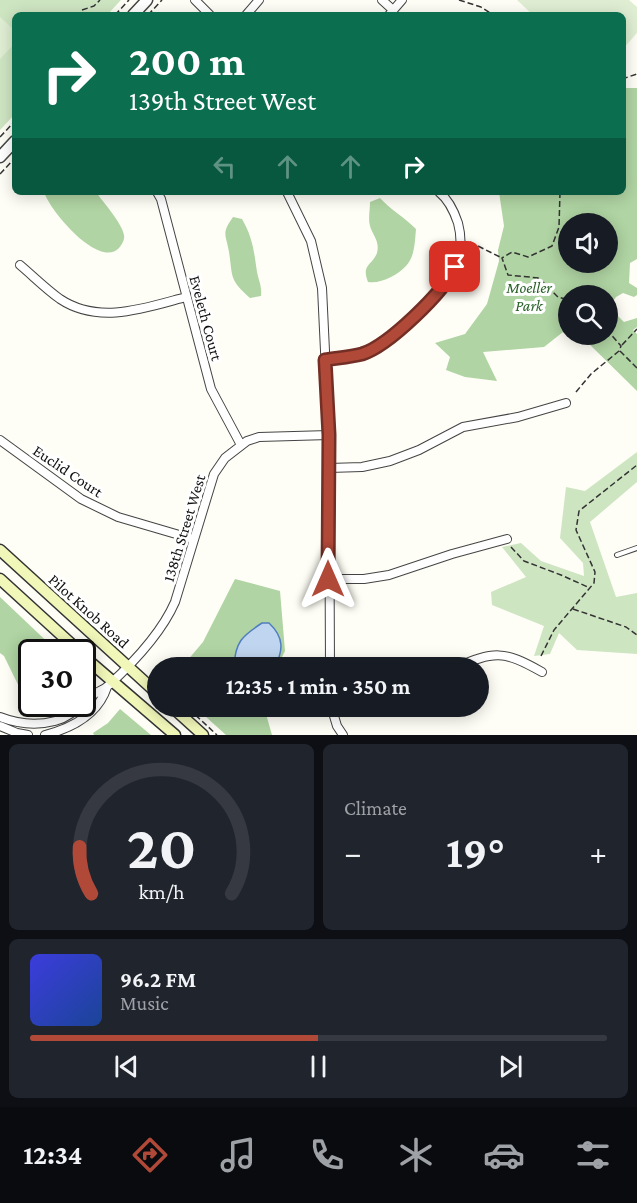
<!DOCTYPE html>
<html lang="en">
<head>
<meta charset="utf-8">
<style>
  body { margin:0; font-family:"Crimson Pro",serif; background:#20242c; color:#f1f3f6; height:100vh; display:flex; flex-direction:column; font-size:22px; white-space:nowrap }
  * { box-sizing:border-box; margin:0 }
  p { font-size:20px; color:#9ea1a6 }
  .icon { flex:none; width:33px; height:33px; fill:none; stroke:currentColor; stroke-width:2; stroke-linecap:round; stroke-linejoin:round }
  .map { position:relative; height:735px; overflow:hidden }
  .drawer { display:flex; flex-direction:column; gap:9px; padding:9px; background:#0d0f14; flex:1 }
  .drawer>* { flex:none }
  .hud { position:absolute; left:12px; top:12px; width:614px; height:183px; border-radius:9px; box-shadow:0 3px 15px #0003; background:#0b6e4f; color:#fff; overflow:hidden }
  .fabs { position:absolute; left:558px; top:213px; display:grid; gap:12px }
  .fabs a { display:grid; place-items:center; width:60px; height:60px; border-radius:50%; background:#171b24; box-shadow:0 3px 15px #0003; font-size:30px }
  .speed { position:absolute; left:18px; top:639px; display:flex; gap:12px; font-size:30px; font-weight:700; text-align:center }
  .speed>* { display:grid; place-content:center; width:78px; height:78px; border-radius:50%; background:#171b24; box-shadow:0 3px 15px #0003; line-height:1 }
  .speed .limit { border:3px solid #111; border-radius:9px; background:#fff; color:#111 }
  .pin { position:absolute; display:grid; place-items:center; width:51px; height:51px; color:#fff; margin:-26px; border-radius:12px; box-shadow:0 3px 9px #0006 }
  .me { position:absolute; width:66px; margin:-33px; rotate:0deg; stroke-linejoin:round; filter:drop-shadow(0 0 4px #0008) }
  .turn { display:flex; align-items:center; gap:21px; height:126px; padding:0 18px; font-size:27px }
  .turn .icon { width:78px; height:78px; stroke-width:2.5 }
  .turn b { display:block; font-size:42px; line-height:51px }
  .lanes { display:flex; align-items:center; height:57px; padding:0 18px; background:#0003; justify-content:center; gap:30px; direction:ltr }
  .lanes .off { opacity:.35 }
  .big { font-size:45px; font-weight:700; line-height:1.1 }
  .drawer .tile { flex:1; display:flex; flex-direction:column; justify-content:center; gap:9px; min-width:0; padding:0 21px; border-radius:9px; background:#20242c }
  .drawer .dial { align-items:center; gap:0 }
  .dial svg { height:156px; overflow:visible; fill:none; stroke:#363941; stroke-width:7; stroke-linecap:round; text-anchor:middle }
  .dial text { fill:#f1f3f6; stroke:none }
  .song { display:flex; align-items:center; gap:18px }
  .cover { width:72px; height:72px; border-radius:9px; background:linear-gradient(135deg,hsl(240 70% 55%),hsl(220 70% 35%)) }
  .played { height:6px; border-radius:3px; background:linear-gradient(90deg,#b14939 50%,#363941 50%) }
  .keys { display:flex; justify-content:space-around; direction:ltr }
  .heat { display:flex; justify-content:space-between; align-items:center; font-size:33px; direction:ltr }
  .drawer .tiles { flex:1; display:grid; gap:9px; grid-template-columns:1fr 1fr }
  .tile:last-child { grid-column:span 2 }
  .trip { position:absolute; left:147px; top:657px; width:342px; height:60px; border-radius:30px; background:#171b24; box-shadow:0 3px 15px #0003; font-weight:700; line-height:60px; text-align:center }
  .tabs { display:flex; height:96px; justify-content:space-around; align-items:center; background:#090b0e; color:#9ea1a6 }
  .tabs .icon { width:42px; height:42px }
  .tabs .on { color:#b14939 }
  .tabs b { font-size:27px; color:#f1f3f6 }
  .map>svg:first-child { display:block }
</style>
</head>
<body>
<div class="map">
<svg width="637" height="735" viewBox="0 0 637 735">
  <rect width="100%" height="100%" fill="#fefef6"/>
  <path fill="#cee5c2" d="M0,0H121L107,15H15V114L0,130Z
    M637,452V482L590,522L616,597L637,593V654L577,650L559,633L550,654L534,656L544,626L492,605L491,592L526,577L502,547L521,543L541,561L584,576L583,563L560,538L566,487L585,491Z"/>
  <path fill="#b0d4a3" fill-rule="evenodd" d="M626,88H637V259L630,263L629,283L637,288V295L634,297L623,293L616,297L609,307L624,322L637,318V327L633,330L637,334V391L582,337L574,335L608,334V296H568V333L563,332L544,347L483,352L497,381L465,377L446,370L450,357L435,343L465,334L487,304L499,261L498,250L504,226L499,192H622V90ZM568,224H608V262H568Z
    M44,192H96C103,202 122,223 124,235C125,240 122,244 119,248C99,269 50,211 44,192Z
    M380,198C391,210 404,217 416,229C414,253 414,265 391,277C383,281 376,283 368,282C361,264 372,266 377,253C380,241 373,236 370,226C368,219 370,210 370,202Z
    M233,217L242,219C253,238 254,252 257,272C259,282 262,286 261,296L250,298C229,279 233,278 229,252C226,234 221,234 233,217Z
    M235,579L280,591L285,651L277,667L181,668L203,642Z
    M0,597L58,652H32V704H58L48,709L34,710L26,701L4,656L0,653Z
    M195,707H264L272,735H226Z
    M120,709L151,735H94L93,733L108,723Z"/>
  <path fill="#dfeed3" d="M517,0H629L637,7V33L623,49L622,15H533Z
    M0,17L15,31V43L0,59Z"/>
  <path fill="#c0d5ef" stroke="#507ebe" stroke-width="1.5" d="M262,623H269C284,637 284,651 274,667H234C235,642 242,636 262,623Z"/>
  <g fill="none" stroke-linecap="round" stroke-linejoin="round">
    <defs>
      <path id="service" d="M617,555L637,548"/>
      <path id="minor" d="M195,0L210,15
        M382,0L393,10
        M246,15L259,0
        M389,15L402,0
        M157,192L161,199L211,389L241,445
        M287,192L311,241L322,288L329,435L330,668
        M20,265C33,276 46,289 60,299C99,325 145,308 186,297
        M325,360C342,357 359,356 374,348C391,340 403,326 416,313C443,286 469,265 458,223C454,211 449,200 439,192
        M0,440L81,499L118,517L193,539
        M329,468L362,467L390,461L419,450L463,427L518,417L566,403
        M328,579H364L389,575L452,554L507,539
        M454,668C495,651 503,650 542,672
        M331,706L337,726L343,735
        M0,717C18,724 36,726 55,721C71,717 80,705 93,695C98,691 104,690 109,685C134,662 161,634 175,602L214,474L225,458L247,441L259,437L329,435
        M0,726L17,733L28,735
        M45,735C72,728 98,715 107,687"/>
      <path id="tertiary" d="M133,15L147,0
        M0,157L15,141"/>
      <path id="secondary" d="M0,550L158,694
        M0,579L80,652
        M82,655L175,735
        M171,706L203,735"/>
    </defs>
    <use href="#service" stroke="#444" stroke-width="6"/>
    <use href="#minor" stroke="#444" stroke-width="10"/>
    <use href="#tertiary" stroke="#444" stroke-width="13"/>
    <use href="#secondary" stroke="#333" stroke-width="13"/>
    <path stroke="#333" stroke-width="1.5" stroke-dasharray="6 3" stroke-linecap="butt" d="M459,0L481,7L493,15
      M82,10L94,6L100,0
      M115,15L129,0
      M148,15L162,0
      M622,79L637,74
      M0,137L15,121
      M0,174L15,158
      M560,192L559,227L552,246L528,257L512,252L502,258L508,275L539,278L558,297L568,300
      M470,242L502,258
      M622,345L637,329
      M620,351L637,368
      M576,392L591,374L619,351L621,346L608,331
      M511,547L524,561L561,575L590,588
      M573,609L626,627L637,635
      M541,656L554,630L594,583L595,572L576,530L579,511L637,465
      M189,709L217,735"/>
    <use href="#service" stroke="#fff" stroke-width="4"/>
    <use href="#minor" stroke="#fff" stroke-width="8"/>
    <use href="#tertiary" stroke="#fff" stroke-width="10"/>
    <use href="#secondary" stroke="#f1f6b9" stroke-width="10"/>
  </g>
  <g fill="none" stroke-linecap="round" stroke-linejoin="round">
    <defs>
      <path id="route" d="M328,579L329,435L325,360C337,358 350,357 362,354C388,346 444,292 455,267"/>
    </defs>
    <use href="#route" stroke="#732f25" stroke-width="15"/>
    <use href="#route" stroke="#b14939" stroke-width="10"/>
  </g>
  <g text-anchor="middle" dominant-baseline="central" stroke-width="6" stroke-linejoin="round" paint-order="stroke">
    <g font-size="16" font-style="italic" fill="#296128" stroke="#fff">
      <text x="529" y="287">Moeller<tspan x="529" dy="18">Park</tspan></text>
    </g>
    <g font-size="16" fill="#111" stroke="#fff">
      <text transform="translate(206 318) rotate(75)">Eveleth Court</text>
      <text transform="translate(68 471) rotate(34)">Euclid Court</text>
      <text transform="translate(184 528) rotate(-73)">138th Street West</text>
      <text transform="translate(89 611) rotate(42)">Pilot Knob Road</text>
    </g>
  </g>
</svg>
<div class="fabs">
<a><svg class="icon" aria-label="sound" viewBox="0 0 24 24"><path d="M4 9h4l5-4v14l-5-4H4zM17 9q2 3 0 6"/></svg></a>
<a><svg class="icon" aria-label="search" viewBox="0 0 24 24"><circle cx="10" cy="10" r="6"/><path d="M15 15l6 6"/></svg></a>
</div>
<div class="speed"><div class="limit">30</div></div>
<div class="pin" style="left:455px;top:267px;background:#d93025"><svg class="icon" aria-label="arrive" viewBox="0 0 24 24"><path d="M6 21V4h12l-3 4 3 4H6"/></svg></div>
<svg class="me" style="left:328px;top:579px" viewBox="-20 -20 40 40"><path d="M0-17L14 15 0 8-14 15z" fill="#b14939" stroke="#fff" stroke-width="4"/></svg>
<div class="trip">12:35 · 1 min · 350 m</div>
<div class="hud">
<div class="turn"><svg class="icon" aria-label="right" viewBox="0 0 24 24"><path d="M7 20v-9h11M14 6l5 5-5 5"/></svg><div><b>200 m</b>139th Street West</div></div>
<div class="lanes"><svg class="icon off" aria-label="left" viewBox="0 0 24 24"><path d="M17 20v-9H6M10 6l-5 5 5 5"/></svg><svg class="icon off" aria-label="ahead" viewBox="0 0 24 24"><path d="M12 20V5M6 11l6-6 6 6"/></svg><svg class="icon off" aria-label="ahead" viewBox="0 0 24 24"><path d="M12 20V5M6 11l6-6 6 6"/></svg><svg class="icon" aria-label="right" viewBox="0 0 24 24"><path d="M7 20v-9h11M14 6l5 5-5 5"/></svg></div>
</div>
</div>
<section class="drawer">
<div class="tiles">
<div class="tile dial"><svg viewBox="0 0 100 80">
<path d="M14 69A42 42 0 1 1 86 69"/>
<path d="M14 69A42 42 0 0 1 8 45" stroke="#b14939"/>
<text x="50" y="56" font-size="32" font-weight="700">20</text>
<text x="50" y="72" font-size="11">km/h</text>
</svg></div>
<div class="tile"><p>Climate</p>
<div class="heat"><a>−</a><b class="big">19°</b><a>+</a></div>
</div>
<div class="tile">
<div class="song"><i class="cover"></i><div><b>96.2 FM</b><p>Music</p></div></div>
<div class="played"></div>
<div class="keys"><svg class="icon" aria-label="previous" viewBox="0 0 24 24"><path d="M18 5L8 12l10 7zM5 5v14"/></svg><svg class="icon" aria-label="pause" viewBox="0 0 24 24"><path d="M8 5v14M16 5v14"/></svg><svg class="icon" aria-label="next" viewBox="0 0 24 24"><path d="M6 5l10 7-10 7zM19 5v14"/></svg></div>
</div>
</div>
</section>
<nav class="tabs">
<b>12:34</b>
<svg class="icon on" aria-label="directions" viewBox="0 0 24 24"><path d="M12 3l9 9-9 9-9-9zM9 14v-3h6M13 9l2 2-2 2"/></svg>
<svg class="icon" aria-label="music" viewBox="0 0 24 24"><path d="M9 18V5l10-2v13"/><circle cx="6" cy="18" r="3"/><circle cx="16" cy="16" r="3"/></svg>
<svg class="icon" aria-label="phone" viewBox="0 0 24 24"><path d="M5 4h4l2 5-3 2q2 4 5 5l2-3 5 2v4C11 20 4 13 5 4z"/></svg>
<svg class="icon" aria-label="climate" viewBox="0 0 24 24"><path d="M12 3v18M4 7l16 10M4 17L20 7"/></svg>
<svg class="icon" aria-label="car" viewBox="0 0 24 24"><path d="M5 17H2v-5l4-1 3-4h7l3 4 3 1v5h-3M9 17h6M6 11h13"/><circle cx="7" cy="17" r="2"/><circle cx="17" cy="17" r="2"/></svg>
<svg class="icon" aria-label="filters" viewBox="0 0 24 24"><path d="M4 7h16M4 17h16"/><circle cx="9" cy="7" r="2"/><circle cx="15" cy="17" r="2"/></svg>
</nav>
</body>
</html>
